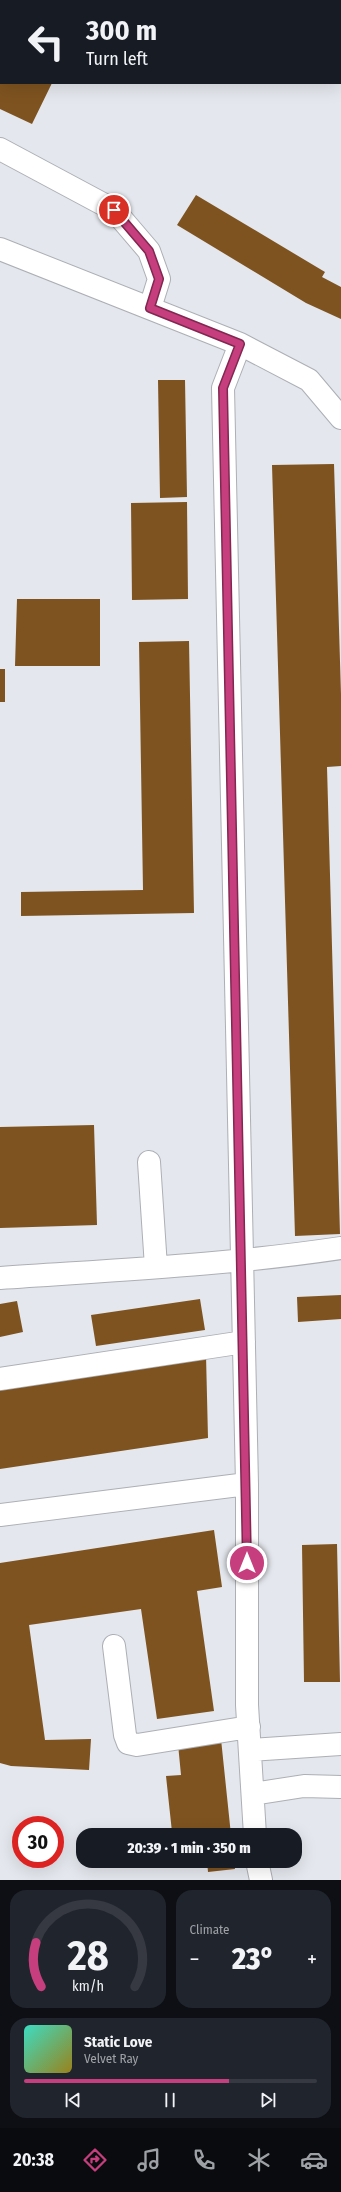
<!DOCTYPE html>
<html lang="en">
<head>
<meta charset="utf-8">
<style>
  body { margin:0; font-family:"Fira Sans Condensed",sans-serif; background:#20242c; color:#f1f3f6; height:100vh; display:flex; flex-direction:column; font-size:15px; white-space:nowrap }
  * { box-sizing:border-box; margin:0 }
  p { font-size:13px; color:#9ea1a6 }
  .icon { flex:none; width:22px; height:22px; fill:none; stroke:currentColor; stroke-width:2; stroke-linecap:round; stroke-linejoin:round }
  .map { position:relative; height:1880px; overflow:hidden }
  .drawer { display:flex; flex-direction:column; gap:10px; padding:10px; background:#0d0f14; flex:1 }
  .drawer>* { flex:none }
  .hud { position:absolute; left:0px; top:0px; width:341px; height:84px; box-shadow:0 4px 16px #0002; background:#171b24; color:#f1f3f6; overflow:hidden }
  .speed { position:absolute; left:12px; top:1816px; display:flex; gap:8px; font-size:20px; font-weight:700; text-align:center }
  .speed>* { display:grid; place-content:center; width:52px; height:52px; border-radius:50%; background:#171b24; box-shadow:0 4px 16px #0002; line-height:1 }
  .speed .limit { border:6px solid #d22; background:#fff; color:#111 }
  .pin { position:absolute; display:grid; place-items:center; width:34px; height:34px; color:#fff; margin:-17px; border:2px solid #fff; border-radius:50%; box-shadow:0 1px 4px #0007 }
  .me { position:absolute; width:44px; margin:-22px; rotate:0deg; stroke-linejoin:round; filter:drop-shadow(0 0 3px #0008) }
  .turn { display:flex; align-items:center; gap:14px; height:84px; padding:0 20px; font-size:18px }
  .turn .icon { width:52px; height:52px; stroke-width:2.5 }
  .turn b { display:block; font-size:28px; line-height:34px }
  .big { font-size:30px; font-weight:800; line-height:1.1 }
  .drawer .tile { flex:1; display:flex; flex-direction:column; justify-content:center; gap:6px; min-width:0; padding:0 14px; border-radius:16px; background:#20242c }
  .drawer .dial { align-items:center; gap:0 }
  .dial svg { height:104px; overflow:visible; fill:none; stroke:#363941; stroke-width:7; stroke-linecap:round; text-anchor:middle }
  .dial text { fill:#f1f3f6; stroke:none }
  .song { display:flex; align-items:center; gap:12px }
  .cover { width:48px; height:48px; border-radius:6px; background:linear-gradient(135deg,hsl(170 70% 55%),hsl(50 70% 35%)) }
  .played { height:4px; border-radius:2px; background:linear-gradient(90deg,#c63e7d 70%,#363941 70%) }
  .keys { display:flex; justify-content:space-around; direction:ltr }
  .heat { display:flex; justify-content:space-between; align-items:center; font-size:22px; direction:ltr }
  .drawer .tiles { flex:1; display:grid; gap:10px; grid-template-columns:1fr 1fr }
  .tile:last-child { grid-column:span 2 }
  .trip { position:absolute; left:76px; top:1828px; width:226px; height:40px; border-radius:16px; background:#171b24; box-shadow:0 4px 16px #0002; font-weight:800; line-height:40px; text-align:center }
  .tab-bar { display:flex; height:64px; justify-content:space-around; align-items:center; background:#090b0e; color:#9ea1a6 }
  .tab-bar .icon { width:28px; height:28px }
  .tab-bar .current { color:#c63e7d }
  .tab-bar b { font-size:18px; color:#f1f3f6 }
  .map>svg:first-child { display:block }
</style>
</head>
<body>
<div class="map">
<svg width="341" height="1880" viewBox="0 0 341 1880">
  <rect width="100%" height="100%" fill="#e4e7ed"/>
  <path fill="#7e5320" d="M0,83H52L32,124L0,109Z
    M196,195L325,272L322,277L341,287V319L306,303L177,225Z
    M158,380H185L187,497L160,498Z
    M334,464L341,694V766L327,767L340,1234L295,1236L272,465Z
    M187,502L188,599L132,600L131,503Z
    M17,599H100V666H15Z
    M189,641L194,913L21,916V892L143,890L139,642Z
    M0,669H5V702H0Z
    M94,1125L97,1225L0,1228V1127Z
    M341,1295V1319L298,1322L297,1297Z
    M200,1299L205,1330L96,1346L91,1315Z
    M17,1301L23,1332L0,1337V1304Z
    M206,1355L208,1438L0,1469V1385Z
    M214,1530L222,1587L197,1591L214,1711L157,1719L141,1609L29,1625L45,1740L91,1739L89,1770L11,1766L0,1763V1563Z
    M337,1544L340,1682H304L302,1545Z
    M221,1739L231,1835H204L203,1828L172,1832L166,1776L181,1775L178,1744Z
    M207,1861H234L235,1869L208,1872Z"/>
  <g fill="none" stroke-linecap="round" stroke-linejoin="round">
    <defs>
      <path id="minor" d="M0,149L114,210L149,251L159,279L150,308
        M0,249L240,344L309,380L341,418
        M240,344L223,388L247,1484V1705L255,1835
        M149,1162L156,1267
        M0,1278C114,1270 228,1265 341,1248
        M0,1379L244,1342
        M0,1515L247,1484
        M114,1646L125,1735L128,1743L137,1745L249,1727
        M250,1750L341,1744
        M253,1794L304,1786L341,1787
        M257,1861L261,1880"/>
    </defs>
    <use href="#minor" stroke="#acafb5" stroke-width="24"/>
    <use href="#minor" stroke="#fff" stroke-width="22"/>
  </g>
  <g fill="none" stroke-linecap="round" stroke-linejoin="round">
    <defs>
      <path id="route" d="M114,210L149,251L159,279L150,308L240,344L223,388L247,1563"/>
    </defs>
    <use href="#route" stroke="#812851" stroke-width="10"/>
    <use href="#route" stroke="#c63e7d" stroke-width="7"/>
  </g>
</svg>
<div class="speed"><div class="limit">30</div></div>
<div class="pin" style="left:114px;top:210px;background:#d93025"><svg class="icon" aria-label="arrive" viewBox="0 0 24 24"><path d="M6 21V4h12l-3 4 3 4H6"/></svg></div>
<svg class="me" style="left:247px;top:1563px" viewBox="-20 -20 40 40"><circle r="17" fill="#c63e7d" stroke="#fff" stroke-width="3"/><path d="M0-11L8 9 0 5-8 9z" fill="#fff"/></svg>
<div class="trip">20:39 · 1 min · 350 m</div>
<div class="hud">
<div class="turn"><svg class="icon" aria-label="left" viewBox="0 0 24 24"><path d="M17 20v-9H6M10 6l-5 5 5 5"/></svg><div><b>300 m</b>Turn left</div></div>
</div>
</div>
<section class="drawer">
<div class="tiles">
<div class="tile dial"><svg viewBox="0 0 100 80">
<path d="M14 69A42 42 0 1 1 86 69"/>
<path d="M14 69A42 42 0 0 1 10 35" stroke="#c63e7d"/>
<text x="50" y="56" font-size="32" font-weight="700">28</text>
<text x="50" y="72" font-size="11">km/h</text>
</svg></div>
<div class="tile"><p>Climate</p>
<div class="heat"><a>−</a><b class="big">23°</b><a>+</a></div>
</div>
<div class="tile">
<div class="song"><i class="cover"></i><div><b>Static Love</b><p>Velvet Ray</p></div></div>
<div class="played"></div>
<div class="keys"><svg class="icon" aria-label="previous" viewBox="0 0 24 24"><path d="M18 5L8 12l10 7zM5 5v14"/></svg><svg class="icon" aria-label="pause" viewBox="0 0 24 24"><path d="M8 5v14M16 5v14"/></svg><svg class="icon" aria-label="next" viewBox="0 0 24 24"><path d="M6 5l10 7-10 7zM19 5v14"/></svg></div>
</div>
</div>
</section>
<nav class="tab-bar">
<b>20:38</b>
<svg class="icon current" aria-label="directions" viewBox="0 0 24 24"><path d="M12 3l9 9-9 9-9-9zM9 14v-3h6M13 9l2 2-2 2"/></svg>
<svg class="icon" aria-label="music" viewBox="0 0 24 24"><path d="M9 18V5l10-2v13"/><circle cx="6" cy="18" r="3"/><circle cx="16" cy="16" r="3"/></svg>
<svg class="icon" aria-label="phone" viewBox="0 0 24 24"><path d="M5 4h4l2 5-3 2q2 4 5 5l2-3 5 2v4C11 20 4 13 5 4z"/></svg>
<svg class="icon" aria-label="climate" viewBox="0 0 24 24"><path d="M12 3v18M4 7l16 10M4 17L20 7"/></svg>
<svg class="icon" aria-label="car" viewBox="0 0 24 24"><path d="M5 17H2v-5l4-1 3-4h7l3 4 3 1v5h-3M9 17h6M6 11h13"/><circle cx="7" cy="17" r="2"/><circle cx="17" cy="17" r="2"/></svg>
</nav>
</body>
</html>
